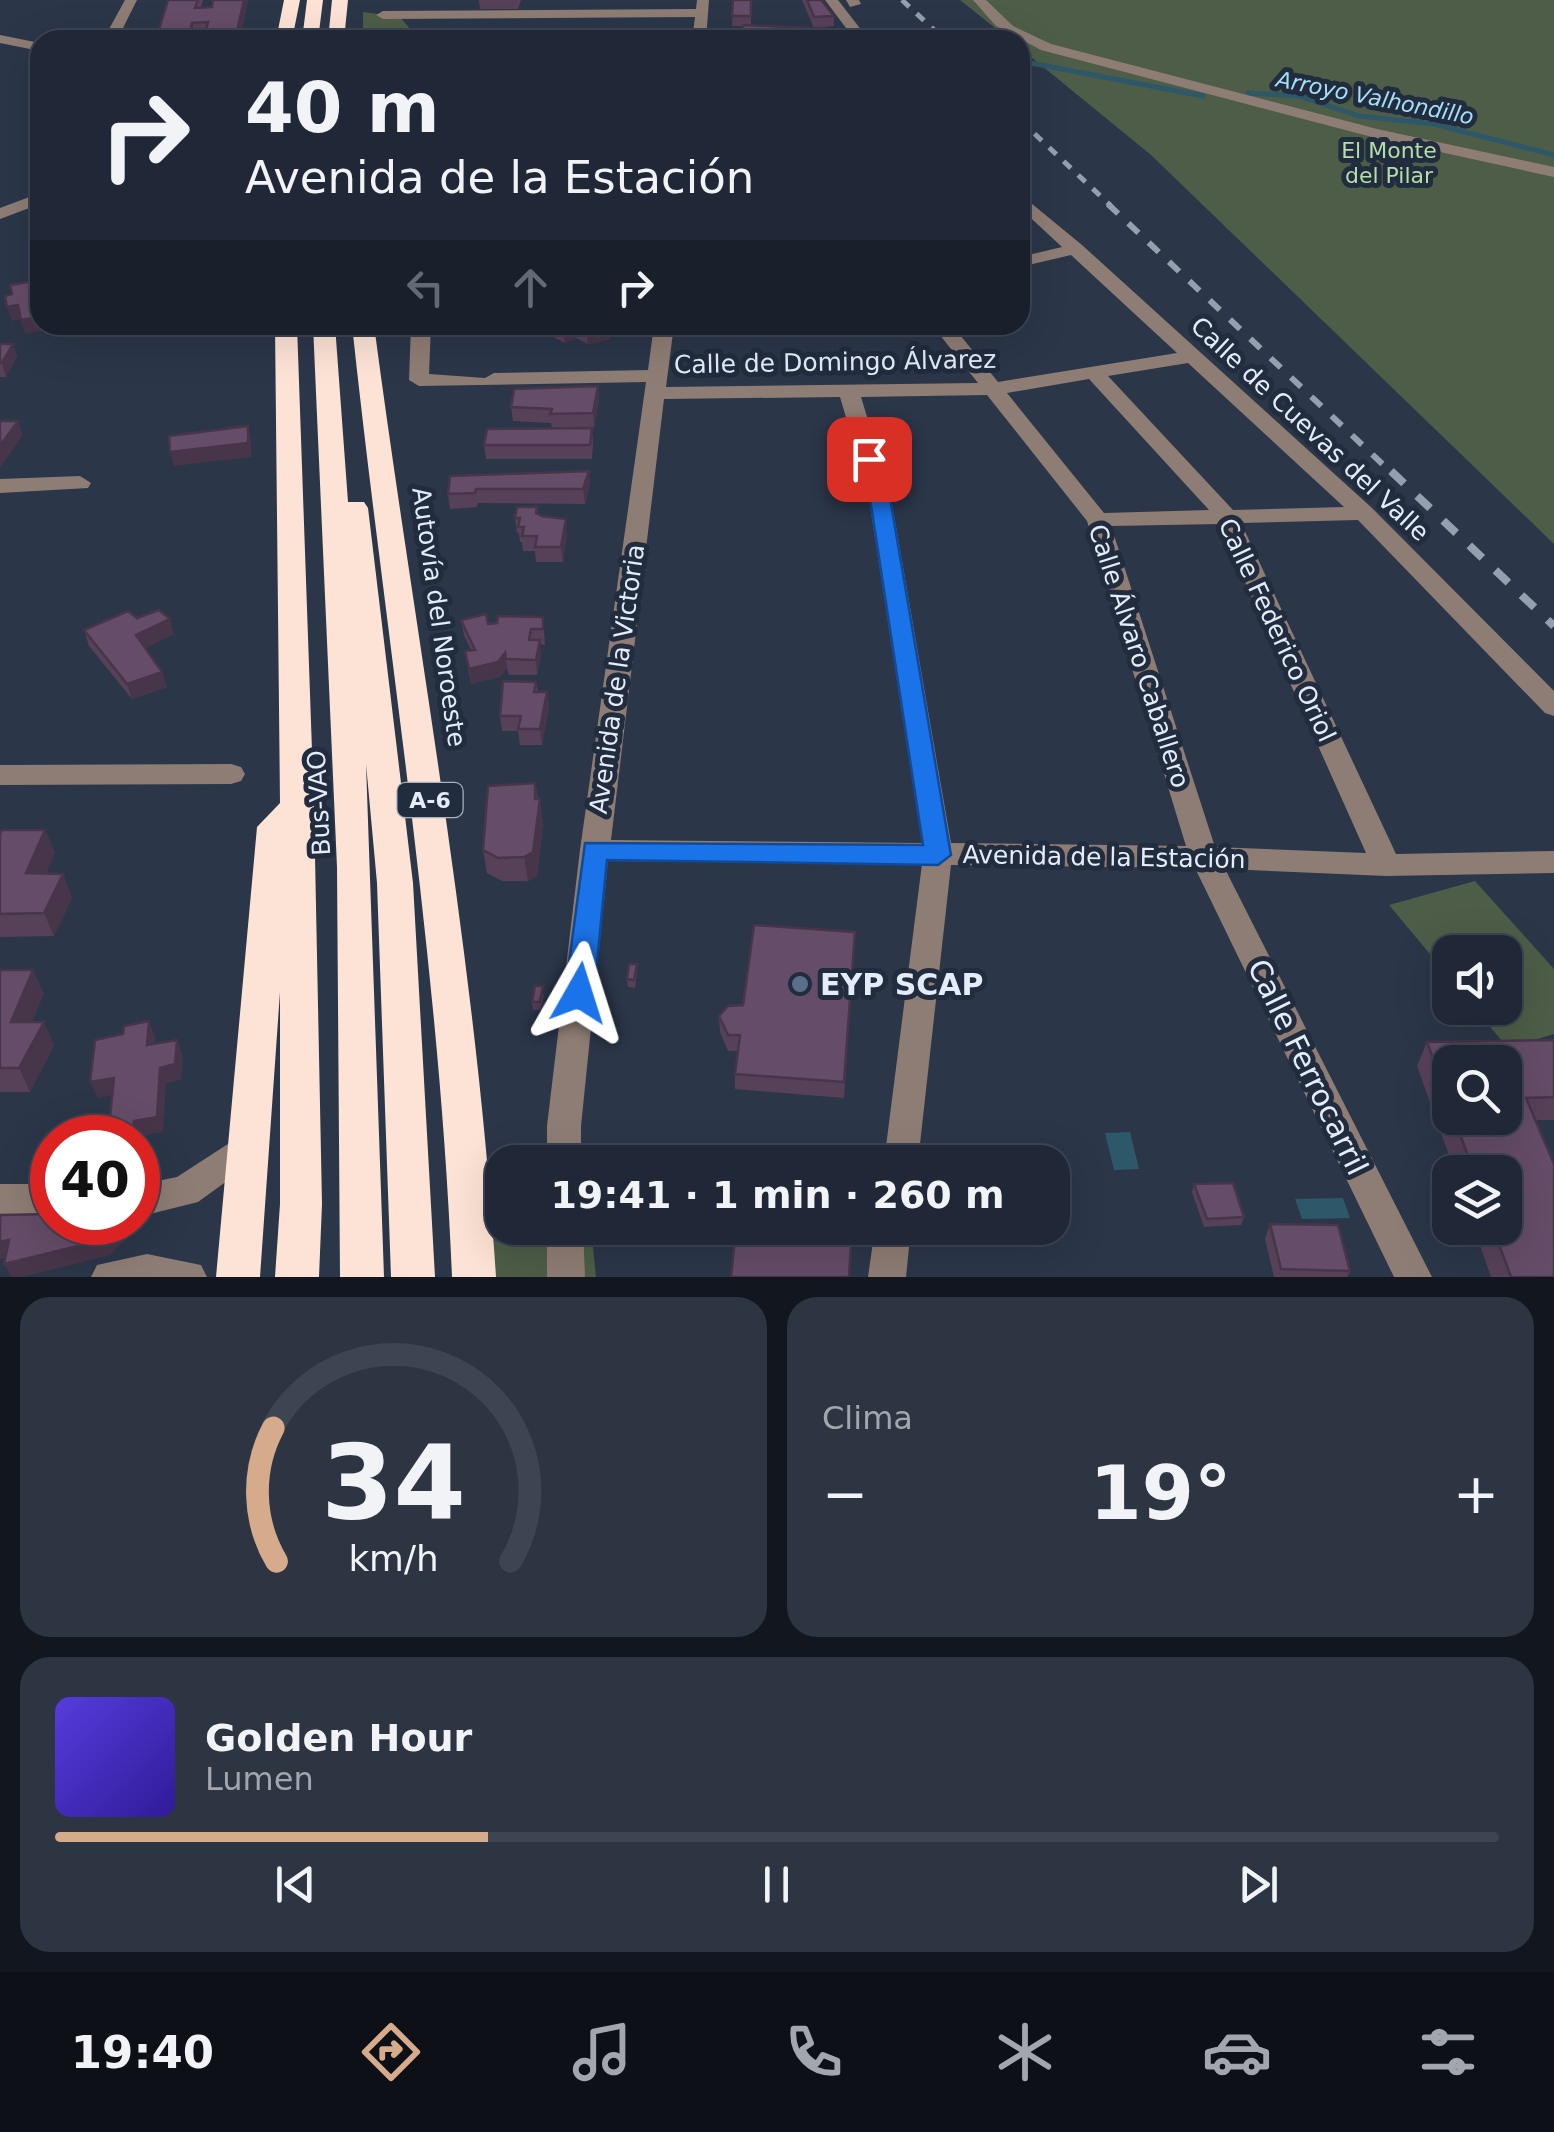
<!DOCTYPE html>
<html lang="es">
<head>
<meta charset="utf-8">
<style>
  body { margin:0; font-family:"DejaVu Sans",sans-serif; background:#2d3442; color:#f1f3f6; height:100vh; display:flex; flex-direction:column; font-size:38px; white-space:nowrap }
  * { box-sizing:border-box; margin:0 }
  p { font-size:32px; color:#a2a6ad }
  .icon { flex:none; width:55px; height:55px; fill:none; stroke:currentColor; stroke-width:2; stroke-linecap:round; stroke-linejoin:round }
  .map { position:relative; height:1277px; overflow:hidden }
  .side { display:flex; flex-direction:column; gap:20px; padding:20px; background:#12161e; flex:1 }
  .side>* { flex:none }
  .hud { position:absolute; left:30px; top:30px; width:1000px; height:305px; border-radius:30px; box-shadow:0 10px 40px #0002,0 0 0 2px #3d4452; background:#202837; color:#f1f3f6; overflow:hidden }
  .buttons { position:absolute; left:1432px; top:935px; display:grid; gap:20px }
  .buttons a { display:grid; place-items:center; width:90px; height:90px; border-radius:20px; background:#202837; box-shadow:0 10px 40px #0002,0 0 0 2px #3d4452; font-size:50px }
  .speed { position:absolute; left:30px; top:1115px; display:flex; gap:20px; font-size:50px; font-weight:700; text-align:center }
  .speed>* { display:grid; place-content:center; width:130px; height:130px; border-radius:50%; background:#202837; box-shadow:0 10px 40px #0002,0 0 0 2px #3d4452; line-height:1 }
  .speed .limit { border:15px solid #d22; background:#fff; color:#111 }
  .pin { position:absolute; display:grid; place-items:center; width:85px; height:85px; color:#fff; margin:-42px; border-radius:20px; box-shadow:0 5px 15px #0006 }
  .me { position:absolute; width:110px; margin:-55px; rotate:6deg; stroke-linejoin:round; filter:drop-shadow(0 0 8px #0008) }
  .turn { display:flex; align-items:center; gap:35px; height:210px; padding:0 50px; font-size:45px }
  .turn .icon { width:130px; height:130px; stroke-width:2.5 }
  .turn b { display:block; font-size:70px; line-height:85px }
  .lanes { display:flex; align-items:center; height:95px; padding:0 50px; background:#0003; justify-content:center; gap:50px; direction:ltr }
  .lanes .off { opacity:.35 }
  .big { font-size:75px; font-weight:800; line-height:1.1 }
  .side .widget { flex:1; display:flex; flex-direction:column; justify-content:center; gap:15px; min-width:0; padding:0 35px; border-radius:30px; background:#2d3442 }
  .side .dial { align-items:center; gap:0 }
  .dial svg { height:260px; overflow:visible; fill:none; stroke:#3d4452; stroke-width:7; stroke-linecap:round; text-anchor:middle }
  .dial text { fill:#f1f3f6; stroke:none }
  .song { display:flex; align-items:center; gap:30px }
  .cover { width:120px; height:120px; border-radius:15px; background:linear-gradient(135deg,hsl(250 70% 55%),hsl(250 70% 35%)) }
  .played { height:10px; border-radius:5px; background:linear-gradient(90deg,#d6ab8b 30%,#3d4452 30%) }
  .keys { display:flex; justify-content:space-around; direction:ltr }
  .heat { display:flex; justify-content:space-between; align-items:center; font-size:55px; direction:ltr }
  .side .tiles { flex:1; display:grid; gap:20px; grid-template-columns:1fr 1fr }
  .widget:last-child { grid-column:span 2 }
  .trip { position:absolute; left:485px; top:1145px; width:585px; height:100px; border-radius:30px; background:#202837; box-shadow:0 10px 40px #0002,0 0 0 2px #3d4452; font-weight:800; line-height:100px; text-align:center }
  .tabs { display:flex; height:160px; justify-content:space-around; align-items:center; background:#0d1016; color:#a2a6ad }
  .tabs .icon { width:70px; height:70px }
  .tabs .active { color:#d6ab8b }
  .tabs b { font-size:45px; color:#f1f3f6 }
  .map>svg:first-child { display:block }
</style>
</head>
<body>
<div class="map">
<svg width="1554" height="1277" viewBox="0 0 1554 1277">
  <rect width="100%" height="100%" fill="#2b3649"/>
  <path fill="#4d5d47" d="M960,0H1554V544L1151,155L1020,48V40H1010Z
    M363,12L400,17L417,37L692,40H363Z
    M1475,881L1554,969V1034L1508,1048L1474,1008H1505V952H1450V978L1389,905Z
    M502,1224V1228H591L596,1277H478Z"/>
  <path fill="#2d5869" d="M1130,1132L1139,1169L1114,1170L1105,1133Z
    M1343,1198L1350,1218L1302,1219L1295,1199Z"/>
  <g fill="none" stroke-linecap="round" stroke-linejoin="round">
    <path stroke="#2d5869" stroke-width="5" d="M1020,61L1203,96
      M1248,93L1299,96L1359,116L1434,124L1554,155"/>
    <path fill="#8e7d74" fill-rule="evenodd" d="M125,0H137L117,40H103Z
      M697,0H709L706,40H692L695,17L383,19L376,15L383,11L696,9Z
      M825,0H838L869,40H855Z
      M846,0H859L861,4L850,7Z
      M973,0H986L1013,26L1051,44L1377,129L1554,167V177L1376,138L1041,50L996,26Z
      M0,35L40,43V51L0,43Z
      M40,193V204L0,219V208Z
      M1020,194L1082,245L1372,508L1554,691V716L1545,713L1358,520L1241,523L1396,854L1554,851V873L1386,876L1225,869L1432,1277H1394L1195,868L951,865L918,1162H884L922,864L608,861L581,1126V1162H547V1126L580,850L646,382L419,386L409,380L411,325H431L429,374L485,378L494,373L648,370L654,325H674L666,387L978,383L932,325H952L998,382L1177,353L1071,255L1020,267V257L1062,247L1020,208ZM1188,363L1344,507L1233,510L1108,376ZM1089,379L1209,510L1104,513L1007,393ZM987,395L1087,521L1186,846L951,843L890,492L861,397ZM840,397L868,492L922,843L611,840L664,399ZM1219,524L1366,853L1215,847L1111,526Z
      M80,476L91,483L88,488L0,493V479Z
      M231,764L241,767L245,774L241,781L231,784L0,785V765Z
      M251,1129L263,1133L268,1144L263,1155L198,1202L138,1217V1185L177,1177Z
      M0,1184H52V1216H0Z
      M547,1228H583L585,1277H547Z
      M875,1228H911L906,1277H868Z
      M147,1254L201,1265L207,1277H91L97,1265Z"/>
    <path fill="#fde3d6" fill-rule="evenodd" d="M284,0H300L292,40H276Z
      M307,0H323L318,40H302Z
      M332,0H348L344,40H328Z
      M275,325H297L314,807L322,1204L319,1277H275L280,1204V992L260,1277H216L257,827L280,803Z
      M313,325H335L348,502H364L368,508L413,883L435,1277H391L377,883L366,764L384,1277H340L337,867Z
      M352,325H374C416,643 476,957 496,1277H452C439,957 386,643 352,325Z"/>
    <path stroke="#969fae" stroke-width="5" stroke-dasharray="10 10" stroke-linecap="butt" d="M902,0L945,40
      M1020,120L1111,206"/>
    <path stroke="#969fae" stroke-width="6" stroke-dasharray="14 14" stroke-linecap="butt" d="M1108,204L1393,474"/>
    <path stroke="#969fae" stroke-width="8" stroke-dasharray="18 18" stroke-linecap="butt" d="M1391,471L1554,626"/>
  </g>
  <path fill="#574159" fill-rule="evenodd" d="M168,0H203L201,8L248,0L240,40H203L205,33L195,34L193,40H156Z
    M479,0H521L518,9H480Z
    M733,0H751V25L848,30V40H741L740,31L743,26H732Z
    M802,0H821L834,16V26L814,28Z
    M548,325H608L610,339L588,344L576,338L565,343L549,335Z
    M725,325H792V327H725Z
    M0,344H13L17,357L6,377H0Z
    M598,386L599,400L594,427L552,428L551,423L513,421L511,407Z
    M592,428L593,442L592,459H486L484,445Z
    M589,471L590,485L585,504L478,503L477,507L450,509L448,494L450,476Z
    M537,507L538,514L567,533L563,562H536L535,551H523L522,542H520L519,533H517L515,518Z
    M543,617L545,645L540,644L541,655L537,675H509L507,668L500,677L471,684L465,651L471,650L464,635L461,620L488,624Z
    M137,618L174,634L145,648L167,687L132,699L89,646L84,630Z
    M536,682L538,692H547L549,708L542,745H520L518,731H502L500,716Z
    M535,783L543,823L537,876L528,881H502L487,873L483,850Z
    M45,830L55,853L46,873L63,874L72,898L54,936L0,937V833Z
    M855,932L844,1098L735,1089V1074L738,1051H728L720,1032L719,1016L743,1005Z
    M637,964V972L635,988L628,987L627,979Z
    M0,970L44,993L32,1022L54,1045L30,1092H0Z
    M544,994L541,1010H533L532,1002Z
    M1554,1040V1120H1536L1554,1277H1491L1474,1228H1505V1172H1455L1417,1066L1427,1042ZM1450,1062L1505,1118H1450Z
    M1194,1184L1244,1217L1241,1225L1204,1227L1192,1192Z
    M1270,1224L1350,1271L1347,1277H1274L1265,1239Z"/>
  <path fill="#473549" d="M244,0H248L240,40H235Z
    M192,23L195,34L193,40H188Z
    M18,305L22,319L12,321L7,307Z
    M40,317V325H71L25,334L21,320Z
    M575,325L576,338L565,343L563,330Z
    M609,325L610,339L588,344L586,330Z
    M13,344L17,357L6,377L2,363Z
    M598,386L599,400L594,427L593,413Z
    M18,421L23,435L0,468V446Z
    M248,426L251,440V457L174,466L170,452Z
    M589,471L590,485L585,504L583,489Z
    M566,519L567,533L563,562L561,547Z
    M170,619L174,634L141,650L136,635Z
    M540,640L541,655L537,675L536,660Z
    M505,653L507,668L500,677L471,684L469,669Z
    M162,672L167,687L132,699L127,684Z
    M547,692L549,708L542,745L540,729Z
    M535,783L538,806L540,799L543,823L537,876L528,881L524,857L535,799Z
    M45,830L55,853L36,896L26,873Z
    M63,874L72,898L54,936L44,913Z
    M33,970L44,993L22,1046L11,1022Z
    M149,1021L155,1037L153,1061L147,1045Z
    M44,1022L54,1045L30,1092L19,1068Z
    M177,1040L183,1056L181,1080L166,1083L163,1132L141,1136L140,1147L138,1148V1138H109L160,1068Z
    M114,1078L121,1094L98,1098L90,1082Z
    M119,1223L126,1239L110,1255L23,1277H12L4,1264Z
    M9,1240L17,1255L0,1259V1242Z"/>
  <path fill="#654c68" stroke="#473549" stroke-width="2.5" d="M168,0H198L195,8L212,7L213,0H244L235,40H203L208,22L192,23L188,40L156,39Z
    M733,0H751V16H732Z
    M807,0H821L834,16L814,17Z
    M744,25L848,30L845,38L740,31Z
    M40,280V317L21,320L18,305L7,307L5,296L12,294L10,285Z
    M554,325H574L563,330Z
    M576,325H609L586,330Z
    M0,344H13L2,363H0Z
    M598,386L593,413L550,414L552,409L511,407L514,389Z
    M0,421H18L0,446Z
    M248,426V443L170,452L169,436Z
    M592,428L590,445H484L487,429Z
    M589,471L583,489H476L475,493L448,494L450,476Z
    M517,507H537L536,513L542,516L566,519L561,547H535L537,536H522L524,527H518L520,518H515Z
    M159,610L170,619L136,635L162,672L127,684L84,630L128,611L137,618Z
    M486,614L488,624L497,623L498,616L543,617V629H531L529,640H540L536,660L506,659L505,653L498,662L469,669L465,651L475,650L461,620Z
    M503,681L536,682L534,692H547L540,729H518L521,716H500Z
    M535,783V799H540L533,852L524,857L498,858L483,850L488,786Z
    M2,830H45L26,873L63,874L44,913L0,914V833Z
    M754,925L855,932L844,1082L735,1074L740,1035H728L719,1016L728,1006L743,1005Z
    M629,964H637L634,980L627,979Z
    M0,970H33L11,1022H44L19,1068H0Z
    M535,986H543L540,1002H532Z
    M149,1021L147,1045L177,1040L175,1064L160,1068L157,1117L134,1121L133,1132L108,1136L114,1078L90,1082L95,1040L123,1034L124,1026Z
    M1554,1040V1097L1526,1098L1554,1164V1277H1511L1493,1228H1505V1172H1474L1454,1118H1505V1062H1450V1106L1427,1042Z
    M1233,1183L1244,1217L1207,1219L1194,1184Z
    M52,1214V1222L119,1223L103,1240L4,1264L9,1240L0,1242V1215Z
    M1270,1224L1338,1225L1350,1271L1281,1269Z
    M736,1228H852L849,1277H731Z"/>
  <path fill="#1a73e8" stroke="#114b97" stroke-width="2.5" d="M869,453L879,459L889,492L951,855L938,865L607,860L594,993L589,1001H569L565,993L585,843L923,845L869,492L859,459Z"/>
  <circle fill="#5c6f8a" stroke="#212c3e" stroke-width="4" cx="800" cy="984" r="10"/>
  <g text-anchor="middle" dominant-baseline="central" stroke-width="10" stroke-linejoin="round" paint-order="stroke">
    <g font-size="22" font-style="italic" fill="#a5def7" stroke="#212c3e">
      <text transform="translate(1375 98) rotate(11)">Arroyo Valhondillo</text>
    </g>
    <g font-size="22" fill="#b5dda7" stroke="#212c3e">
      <text x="1389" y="150">El Monte<tspan x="1389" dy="25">del Pilar</tspan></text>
    </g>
    <rect fill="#212c3e" stroke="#aab2c1" stroke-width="2.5" x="397.5" y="783" width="65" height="34" rx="8"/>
    <g font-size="22" font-weight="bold" fill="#e5ecf9">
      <text x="430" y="800">A-6</text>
    </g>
    <g font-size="25" fill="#e5ecf9" stroke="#212c3e">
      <text transform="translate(835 362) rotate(-1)">Calle de Domingo Álvarez</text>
      <text transform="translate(1310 429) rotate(43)">Calle de Cuevas del Valle</text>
      <text transform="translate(439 617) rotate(82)">Autovía del Noroeste</text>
      <text transform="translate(1277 630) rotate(65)">Calle Federico Oriol</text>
      <text transform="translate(1139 656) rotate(72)">Calle Álvaro Caballero</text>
      <text transform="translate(617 679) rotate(-82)">Avenida de la Victoria</text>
      <text transform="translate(319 803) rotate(-93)">Bus-VAO</text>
      <text transform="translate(1104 857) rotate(1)">Avenida de la Estación</text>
    </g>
    <g font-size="30" font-weight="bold" fill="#e5ecf9" stroke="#212c3e" text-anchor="start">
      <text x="820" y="984">EYP SCAP</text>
    </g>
    <g font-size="30" fill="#e5ecf9" stroke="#212c3e">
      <text transform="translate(1308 1067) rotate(64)">Calle Ferrocarril</text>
    </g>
  </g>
</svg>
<div class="buttons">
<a><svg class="icon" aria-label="sound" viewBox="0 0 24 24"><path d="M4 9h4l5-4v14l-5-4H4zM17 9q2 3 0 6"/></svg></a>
<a><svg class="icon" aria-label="search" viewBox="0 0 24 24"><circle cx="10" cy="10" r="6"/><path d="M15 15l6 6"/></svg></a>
<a><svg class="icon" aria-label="layers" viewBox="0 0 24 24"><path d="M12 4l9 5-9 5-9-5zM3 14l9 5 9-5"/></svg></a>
</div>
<div class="speed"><div class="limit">40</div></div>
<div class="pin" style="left:869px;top:459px;background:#d93025"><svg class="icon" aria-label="arrive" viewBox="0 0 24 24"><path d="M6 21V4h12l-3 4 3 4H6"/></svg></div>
<svg class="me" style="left:579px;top:993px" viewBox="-20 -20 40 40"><path d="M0-17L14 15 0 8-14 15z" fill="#1a73e8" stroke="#fff" stroke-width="4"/></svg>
<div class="trip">19:41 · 1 min · 260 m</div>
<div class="hud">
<div class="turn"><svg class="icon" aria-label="right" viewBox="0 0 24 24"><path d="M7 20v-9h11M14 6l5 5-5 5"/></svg><div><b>40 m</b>Avenida de la Estación</div></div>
<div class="lanes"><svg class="icon off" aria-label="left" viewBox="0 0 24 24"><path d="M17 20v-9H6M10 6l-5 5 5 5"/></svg><svg class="icon off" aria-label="ahead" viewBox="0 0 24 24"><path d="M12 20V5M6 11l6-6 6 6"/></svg><svg class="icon" aria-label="right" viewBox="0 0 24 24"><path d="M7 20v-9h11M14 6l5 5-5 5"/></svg></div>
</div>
</div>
<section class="side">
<div class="tiles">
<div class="widget dial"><svg viewBox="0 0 100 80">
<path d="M14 69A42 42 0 1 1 86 69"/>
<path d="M14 69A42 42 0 0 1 13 28" stroke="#d6ab8b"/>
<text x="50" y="56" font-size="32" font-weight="700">34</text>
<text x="50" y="72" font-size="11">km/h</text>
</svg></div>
<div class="widget"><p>Clima</p>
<div class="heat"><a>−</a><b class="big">19°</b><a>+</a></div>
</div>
<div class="widget">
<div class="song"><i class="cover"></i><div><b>Golden Hour</b><p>Lumen</p></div></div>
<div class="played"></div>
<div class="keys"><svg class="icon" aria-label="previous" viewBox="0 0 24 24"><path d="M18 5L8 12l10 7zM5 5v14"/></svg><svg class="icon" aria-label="pause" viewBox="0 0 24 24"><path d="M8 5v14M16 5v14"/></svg><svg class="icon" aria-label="next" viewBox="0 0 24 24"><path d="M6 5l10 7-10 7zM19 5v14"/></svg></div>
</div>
</div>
</section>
<nav class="tabs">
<b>19:40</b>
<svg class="icon active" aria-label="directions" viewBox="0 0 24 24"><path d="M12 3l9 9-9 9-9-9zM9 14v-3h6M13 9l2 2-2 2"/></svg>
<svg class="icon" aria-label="music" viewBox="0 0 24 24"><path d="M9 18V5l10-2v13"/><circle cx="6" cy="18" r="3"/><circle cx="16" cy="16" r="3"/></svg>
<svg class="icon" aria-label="phone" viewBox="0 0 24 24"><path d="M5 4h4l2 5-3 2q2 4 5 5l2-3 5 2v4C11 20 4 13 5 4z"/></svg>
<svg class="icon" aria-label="climate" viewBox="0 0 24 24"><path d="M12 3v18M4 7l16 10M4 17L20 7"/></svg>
<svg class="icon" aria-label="car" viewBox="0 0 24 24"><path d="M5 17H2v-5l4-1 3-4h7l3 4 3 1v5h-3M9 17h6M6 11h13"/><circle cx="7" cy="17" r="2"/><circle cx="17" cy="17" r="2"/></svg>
<svg class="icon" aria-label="filters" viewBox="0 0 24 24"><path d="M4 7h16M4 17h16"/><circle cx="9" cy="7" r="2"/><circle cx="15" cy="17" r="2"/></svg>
</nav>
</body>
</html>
